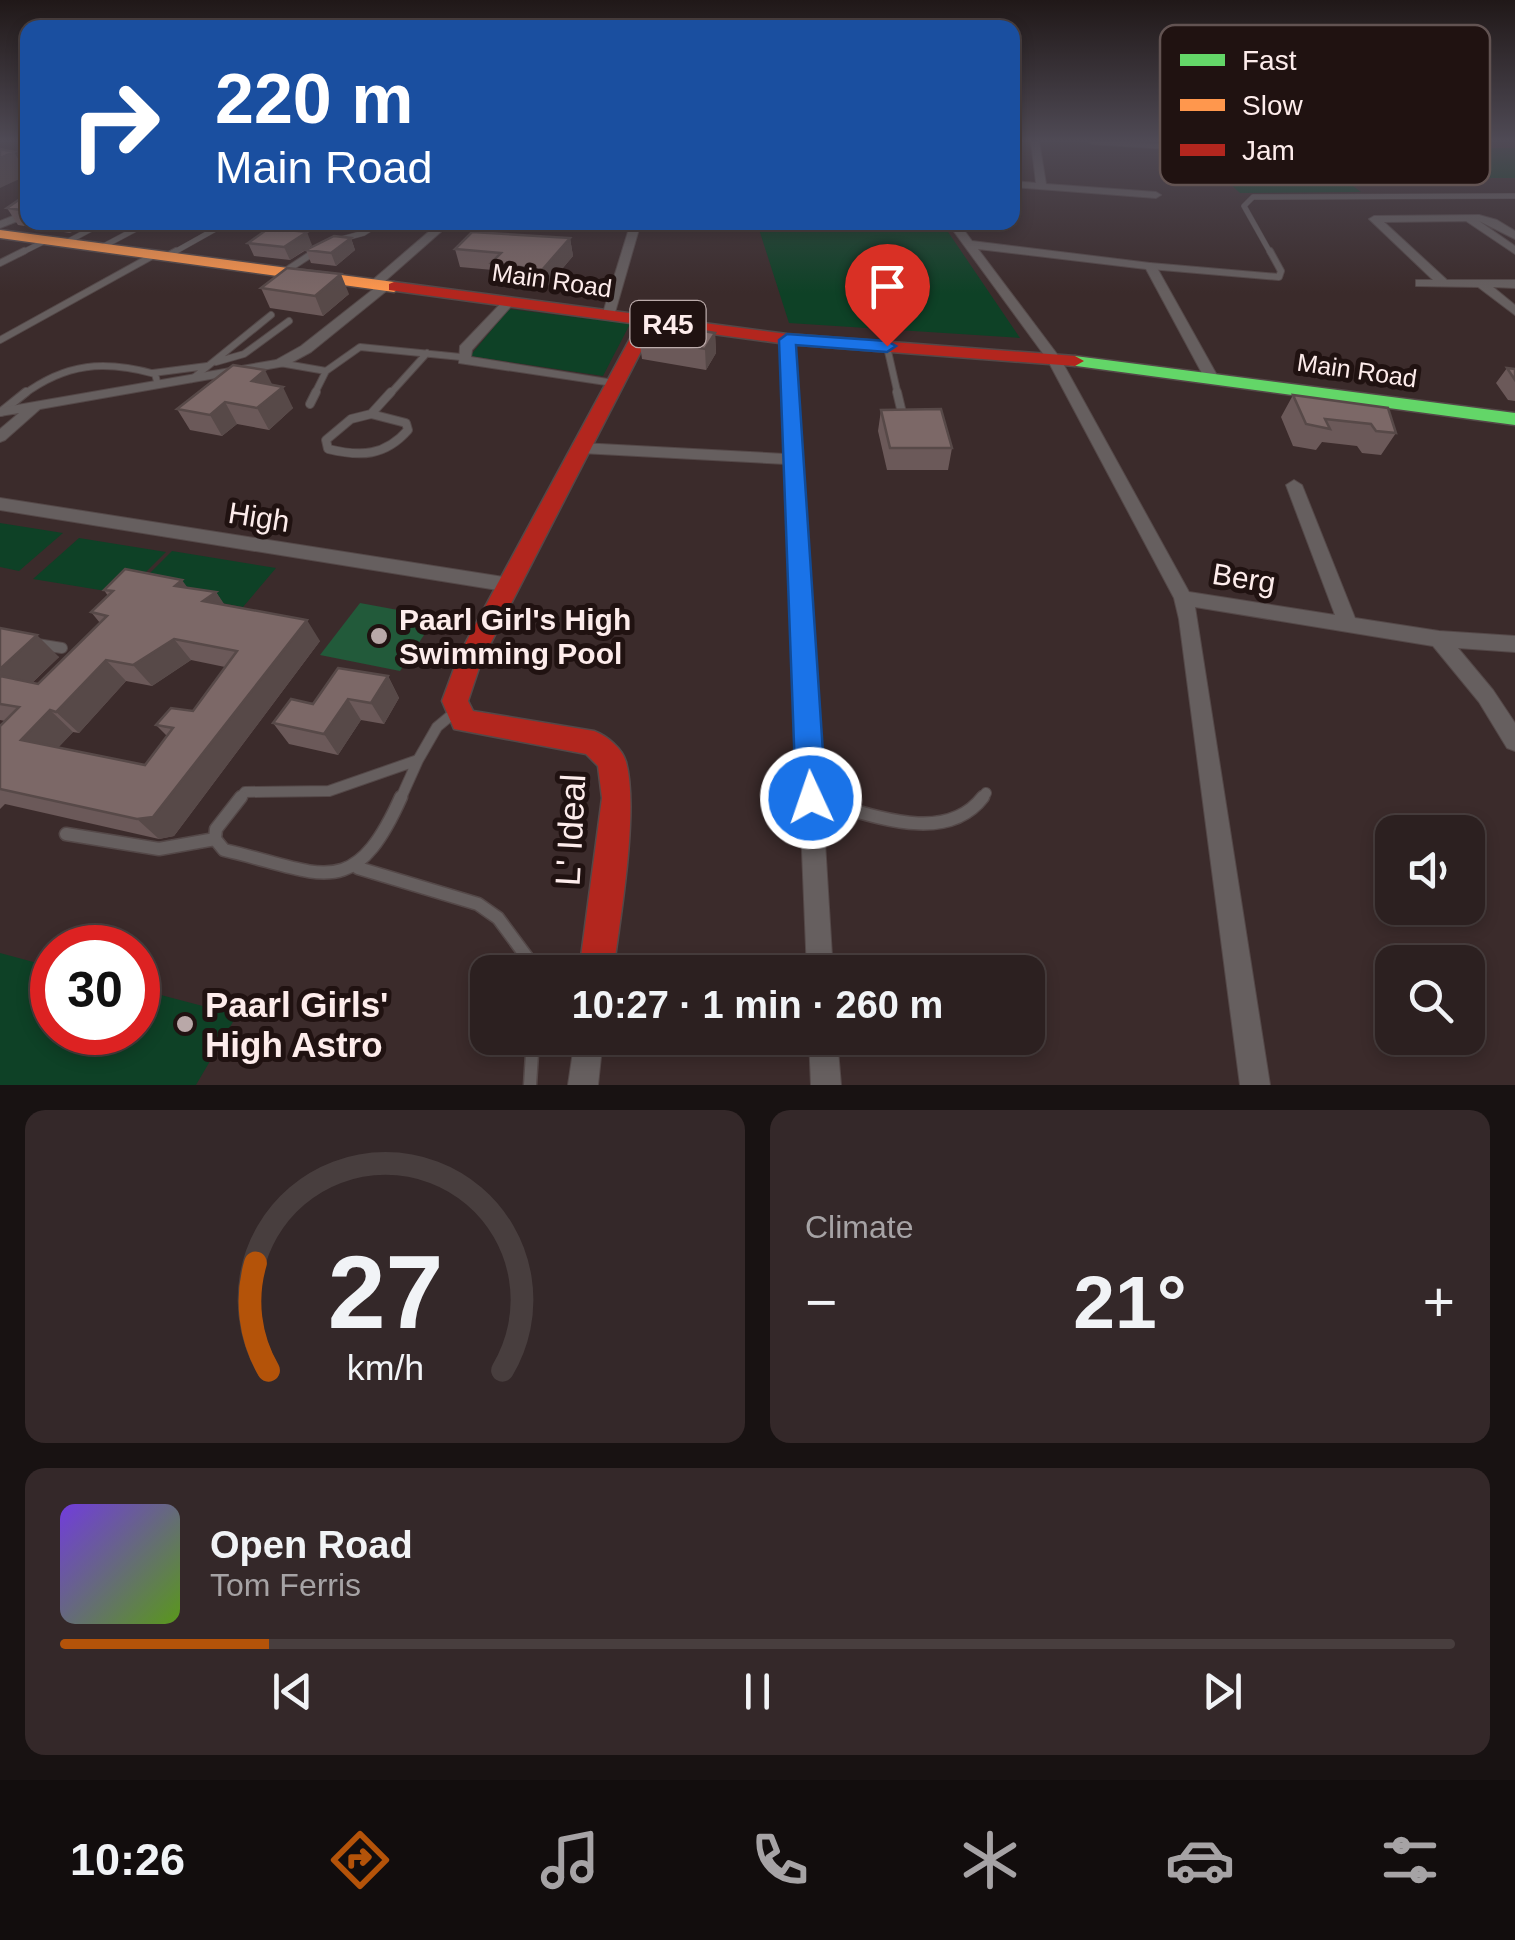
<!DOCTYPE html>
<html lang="en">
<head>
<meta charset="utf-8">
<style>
  body { margin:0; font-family:Arial,sans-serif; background:#342829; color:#f1f3f6; height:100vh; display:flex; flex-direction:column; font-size:38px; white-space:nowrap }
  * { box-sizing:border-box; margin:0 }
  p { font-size:32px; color:#a6a3a5 }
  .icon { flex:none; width:55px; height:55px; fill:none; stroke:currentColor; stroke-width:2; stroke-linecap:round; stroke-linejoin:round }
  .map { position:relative; height:1085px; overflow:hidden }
  .drawer { display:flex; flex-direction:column; gap:25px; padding:25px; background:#181212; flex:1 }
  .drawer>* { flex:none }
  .guide { position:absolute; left:20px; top:20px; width:1000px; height:210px; border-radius:20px; box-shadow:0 5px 15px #0003,0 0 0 2px #483e3e; background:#1a4fa0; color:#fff; overflow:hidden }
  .controls { position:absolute; left:1375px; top:815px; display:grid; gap:20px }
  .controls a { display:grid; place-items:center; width:110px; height:110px; border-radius:20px; background:#2c2020; box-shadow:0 5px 15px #0003,0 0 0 2px #483e3e; font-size:50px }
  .speed { position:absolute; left:30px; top:925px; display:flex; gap:20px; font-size:50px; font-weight:700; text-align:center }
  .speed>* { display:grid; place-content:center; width:130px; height:130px; border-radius:50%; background:#2c2020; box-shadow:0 5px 15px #0003,0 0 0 2px #483e3e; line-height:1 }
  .speed .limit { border:15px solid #d22; background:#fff; color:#111 }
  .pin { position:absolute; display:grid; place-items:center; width:85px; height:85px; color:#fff; margin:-102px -42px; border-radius:50% 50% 50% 0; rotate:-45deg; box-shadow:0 0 10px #0007 }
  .pin .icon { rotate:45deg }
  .me { position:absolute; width:110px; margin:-55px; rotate:357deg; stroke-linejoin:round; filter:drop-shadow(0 0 8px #0008) }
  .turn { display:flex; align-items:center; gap:35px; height:210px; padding:0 30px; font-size:45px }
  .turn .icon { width:130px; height:130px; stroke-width:2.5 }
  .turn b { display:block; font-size:70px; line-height:85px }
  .big { font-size:75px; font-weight:600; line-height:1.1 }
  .drawer .tile { flex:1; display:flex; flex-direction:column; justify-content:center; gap:15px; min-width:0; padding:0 35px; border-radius:20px; background:#342829 }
  .drawer .dial { align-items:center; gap:0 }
  .dial svg { height:260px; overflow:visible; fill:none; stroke:#483e3e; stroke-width:7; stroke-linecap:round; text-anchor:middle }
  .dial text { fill:#f1f3f6; stroke:none }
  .song { display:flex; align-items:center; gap:30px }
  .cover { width:120px; height:120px; border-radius:15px; background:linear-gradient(135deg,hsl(260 70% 55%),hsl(90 70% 35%)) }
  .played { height:10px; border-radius:5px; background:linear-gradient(90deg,#b45309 15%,#483e3e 15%) }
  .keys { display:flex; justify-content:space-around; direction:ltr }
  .heat { display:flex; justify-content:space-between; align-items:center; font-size:55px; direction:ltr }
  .drawer .tiles { flex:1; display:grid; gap:25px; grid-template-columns:1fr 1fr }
  .tile:last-child { grid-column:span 2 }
  .trip { position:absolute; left:470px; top:955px; width:575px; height:100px; border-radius:20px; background:#2c2020; box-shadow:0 5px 15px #0003,0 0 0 2px #483e3e; font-weight:600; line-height:100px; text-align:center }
  .tab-bar { display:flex; height:160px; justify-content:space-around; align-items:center; background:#120d0d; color:#a6a3a5 }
  .tab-bar .icon { width:70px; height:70px }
  .tab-bar .on { color:#b45309 }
  .tab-bar b { font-size:45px; color:#f1f3f6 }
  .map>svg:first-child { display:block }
</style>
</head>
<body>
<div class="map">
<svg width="1515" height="1085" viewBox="0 0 1515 1085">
  <rect width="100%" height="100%" fill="#3b2b2b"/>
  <path fill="#0e4126" d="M1367,147L1515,148V178H1410Z
    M1329,168L1361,192L1240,193L1227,181L1222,169Z
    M757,223H942L1020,338L789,323Z
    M509,309L630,324L603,376L470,356Z
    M0,524V523L63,533L19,571L0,567Z
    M79,538L166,552L124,594L33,579Z
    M172,551L276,568L243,607L136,587Z
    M0,953L52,967V1032H138V989L237,1015L196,1085H0Z"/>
  <path fill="#225a3a" d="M360,603L436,617L400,671L320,655Z"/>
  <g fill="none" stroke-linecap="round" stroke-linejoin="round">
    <defs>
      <path id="lane-far4" d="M338,240L364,233L381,222
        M67,242L104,222
        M102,247L149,222
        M19,254L45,241
        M171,254L228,222
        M312,254L316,251
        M1271,254L1244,206L1253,197L1515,196"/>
      <path id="lane-far3" d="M167,256L176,251
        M0,263L24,251
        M1150,266L1279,277L1281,271L1270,251
        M284,272L316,251
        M0,340L152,256
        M887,347L898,395
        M216,362L244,354L289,321
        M280,363L326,371
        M153,373L207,366
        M192,379L271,315
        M23,395C66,363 104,360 155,374L158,385
        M314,395L326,371L360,347L461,357
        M389,395L427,353"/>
      <path id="lane-far2" d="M897,392L903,417
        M310,404L316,392
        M1,412L26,392
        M371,414L406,423L408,430C385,456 361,457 328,449L326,440L351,419Z
        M371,414L391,392"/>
      <path id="lane-far1" d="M37,644L62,648
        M418,760L437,727L455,712
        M239,800L245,792L329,791L418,760
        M400,800L418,760
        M981,800L986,793"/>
      <path id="lane" d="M241,797L216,829L215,839L224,850C320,872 353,905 401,797
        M814,799C865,812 944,848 983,797
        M66,834L159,849L215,839
        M358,868L478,904L498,918L532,964V972
        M530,1085L533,1038"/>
      <path id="street" d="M1031,141H1039L1046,184L1156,192L1161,195L1156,198L1012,187V181L1036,183Z
        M1088,141L1199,145L1204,148L1199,151L1092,144Z
        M28,210V217L0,228V221Z
        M1479,215L1497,220L1515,231V239L1479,221L1515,246V254L1466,221L1384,222L1447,280H1515V288L1493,287L1515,305V315L1478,287L1416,286V280H1433L1369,219L1374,216Z
        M440,222H452L384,282H390V288L311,352L285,366L40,409L5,440L0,442V429L19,413L0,416V408L276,360L301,346L376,287L368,284Z
        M631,222H641L614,316L604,319L602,316Z
        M947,222H958L972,241L1150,263L1156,266L1218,377L1216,380H1206L1204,377L1146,269L978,249L1060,358L1189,592L1335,615L1286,485L1294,480L1302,485L1355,618L1439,631L1515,636V652L1458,648L1493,690L1515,723V751L1507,748L1479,702L1433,646L1195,607L1270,1085H1240L1179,619L1174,598L1047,359Z
        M505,299L515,302L472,350L471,357L614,380L619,381V387L459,363L460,346Z
        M787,335L794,339L833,972H807L786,464L581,453L573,448L581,443L785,454L780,339Z
        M0,498L510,578L517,580L519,585L517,590L510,592L0,510Z
        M575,1038H603L598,1085H568Z
        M809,1038H837L841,1085H811Z"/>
      <path id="fast" d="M1075,356L1515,413V425L1069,365L1066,361Z"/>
      <path id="slow" d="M0,230L394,282L402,287L394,292L0,238Z"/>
      <path id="jam" d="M394,282L787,334L1075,356L1084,361L1075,366L787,344L654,326L481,662L468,701L473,711L594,731C607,736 622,748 626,762C639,810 620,920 613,972H579L602,798L598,766L586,754L454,729L442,701L459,655L638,324L389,290V284Z"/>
    </defs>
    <use href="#lane-far4" stroke="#544848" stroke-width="6"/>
    <use href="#lane-far3" stroke="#544848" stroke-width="8"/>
    <use href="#lane-far2" stroke="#544848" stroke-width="10"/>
    <use href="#lane-far1" stroke="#544848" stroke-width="12"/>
    <use href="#lane" stroke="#544848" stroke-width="15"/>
    <use href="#street" stroke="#544848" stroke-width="2"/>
    <use href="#fast" stroke="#544848" stroke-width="3"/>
    <use href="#slow" stroke="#544848" stroke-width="3"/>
    <use href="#jam" stroke="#544848" stroke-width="3"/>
    <use href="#lane-far4" stroke="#665f5f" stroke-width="5"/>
    <use href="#lane-far3" stroke="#665f5f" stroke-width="6"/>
    <use href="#lane-far2" stroke="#665f5f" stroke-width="8"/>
    <use href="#lane-far1" stroke="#665f5f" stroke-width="10"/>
    <use href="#lane" stroke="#665f5f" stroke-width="12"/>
    <use href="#street" fill="#665f5f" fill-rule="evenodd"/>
    <use href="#fast" fill="#63d668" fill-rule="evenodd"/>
    <use href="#slow" fill="#ff974d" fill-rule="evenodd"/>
    <use href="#jam" fill="#b3261e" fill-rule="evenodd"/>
  </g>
  <path fill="#6b5959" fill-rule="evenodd" d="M28,196V222H90L70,233L18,225L7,208Z
    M351,238L355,250L336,266L311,263L306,250L290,260L254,256L248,243L312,245L306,250Z
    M570,238L573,256L546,288L496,281L493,270L460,267L455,249Z
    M261,288L349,294L323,316L270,308Z
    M715,333L716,353L706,370L642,359L639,338Z
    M1507,368L1515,369V401L1508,400L1496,383Z
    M272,385L293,408L269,430L237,424L222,436L190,430L177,409Z
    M1293,395L1396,433L1381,455L1362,453L1357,446L1322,442L1316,450L1293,446L1281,417Z
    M881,410L952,448L948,470H887L878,431Z
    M188,588L216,592L224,605L320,641L174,836L159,839L5,804L0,809V726L5,721L0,720V628L59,657L32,683L38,684L100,623L91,612L108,596L104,590ZM191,660L225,667L193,711L156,725L167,736L145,765L58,747L73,732L79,733L126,681L152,686Z
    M388,676L399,698L384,724L361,720L338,755L289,744L273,723Z"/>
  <path fill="#574948" d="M14,152L28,175L0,188V158Z
    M63,222H90L70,233Z
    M307,232L312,245L290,260L284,247Z
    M351,238L355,250L336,266L331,253Z
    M570,238L573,256L546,288L542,270Z
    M341,274L349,294L323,316L315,296Z
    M715,333L716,353L706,370L705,349Z
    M265,370L276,392L252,381Z
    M283,387L293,408L269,430L257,408Z
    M225,402L237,424L222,436L210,415Z
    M182,580L198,602L175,586Z
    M216,592L231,614L203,601Z
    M307,620L320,641L174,836L159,839L137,819Z
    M37,635L59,657L18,696L0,680V669Z
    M174,639L191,660L152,686L133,665Z
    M106,660L126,681L79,733L56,712Z
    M388,676L399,698L384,724L371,703Z
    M348,699L361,720L338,755L324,734Z
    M50,710L73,732L46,761L21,740Z"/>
  <path fill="#7c6867" stroke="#574948" stroke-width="2.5" fill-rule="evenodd" d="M0,149L14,152L0,158Z
    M26,195L28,196V211L7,208Z
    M269,228L307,232L284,247L248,243Z
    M472,232L570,238L542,270L491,263L501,253L455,249Z
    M334,236L351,238L331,253L306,250Z
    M287,268L341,274L315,296L261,288Z
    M649,322L715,333L705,349L639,338Z
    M233,365L265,370L252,381L283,387L257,408L225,402L210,415L177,409Z
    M1507,368L1515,369V380Z
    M1293,395L1388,408L1396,433L1376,431L1371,424L1325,419L1330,429L1306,424Z
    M941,409L952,448H890L881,410Z
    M125,569L182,580L175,586L216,592L203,601L307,620L153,817L137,819L0,789V726L19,707L0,704V676L38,684L107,616L91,612L113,591L104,590ZM174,639L237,651L193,711L171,708L156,725L173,728L145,765L21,740L50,710L56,712L106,660L133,665Z
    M0,628L37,635L0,669Z
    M338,668L388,676L371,703L348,699L324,734L273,723L291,699L313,704Z"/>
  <linearGradient id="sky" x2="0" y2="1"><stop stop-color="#201818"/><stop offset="0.48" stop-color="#4f4a55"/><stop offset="1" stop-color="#4f4a55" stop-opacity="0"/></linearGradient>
  <rect width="1515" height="293" fill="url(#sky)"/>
  <path fill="#1a73e8" stroke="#114b97" stroke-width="2.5" d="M787,334L887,341L896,346L887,352L796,345L826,798L822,808L811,812L800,808L796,798L779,340Z"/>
  <g fill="#b9a8a8" stroke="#201211" stroke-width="4">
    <circle cx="379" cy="636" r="10"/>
    <circle cx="185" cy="1024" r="10"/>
  </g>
  <g text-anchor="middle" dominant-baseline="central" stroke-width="10" stroke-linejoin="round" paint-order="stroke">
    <g font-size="25" fill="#fdeceb" stroke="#201211">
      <text transform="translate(552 280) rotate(8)">Main Road</text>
      <text transform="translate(1357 370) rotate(8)">Main Road</text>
    </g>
    <rect fill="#201211" stroke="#bbabaa" stroke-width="2.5" x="630.5" y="301" width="75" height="46" rx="8"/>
    <g font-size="28" font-weight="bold" fill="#fdeceb">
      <text x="668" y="324">R45</text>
    </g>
    <g font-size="30" fill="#fdeceb" stroke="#201211">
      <text transform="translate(259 517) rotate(9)">High</text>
      <text transform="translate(1244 578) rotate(9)">Berg</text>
    </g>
    <g font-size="30" font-weight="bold" fill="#fdeceb" stroke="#201211" text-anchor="start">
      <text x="399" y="619">Paarl Girl's High<tspan x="399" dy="34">Swimming Pool</tspan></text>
    </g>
    <g font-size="35" fill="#fdeceb" stroke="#201211">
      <text transform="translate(570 830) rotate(-87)">L' Ideal</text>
    </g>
    <g font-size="35" font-weight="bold" fill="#fdeceb" stroke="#201211" text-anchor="start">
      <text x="205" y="1004">Paarl Girls'<tspan x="205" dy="40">High Astro</tspan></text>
    </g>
  </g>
  <rect x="1160" y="25" width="330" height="160" rx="15" fill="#201211" stroke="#625352" stroke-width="2.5"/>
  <rect x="1180" y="54" width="45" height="12" fill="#63d668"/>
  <rect x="1180" y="99" width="45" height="12" fill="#ff974d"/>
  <rect x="1180" y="144" width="45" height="12" fill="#b3261e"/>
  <g font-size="28" fill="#fdeceb">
    <text x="1242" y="70">Fast</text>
    <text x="1242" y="115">Slow</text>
    <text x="1242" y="160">Jam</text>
  </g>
</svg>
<div class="controls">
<a><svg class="icon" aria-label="sound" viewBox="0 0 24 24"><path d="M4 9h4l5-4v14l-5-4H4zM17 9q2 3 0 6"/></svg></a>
<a><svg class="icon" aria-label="search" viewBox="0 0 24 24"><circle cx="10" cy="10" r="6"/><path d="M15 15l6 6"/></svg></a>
</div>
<div class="speed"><div class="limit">30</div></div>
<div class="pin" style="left:887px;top:346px;background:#d93025"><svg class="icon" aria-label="arrive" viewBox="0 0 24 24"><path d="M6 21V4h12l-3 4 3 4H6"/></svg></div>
<svg class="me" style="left:811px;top:798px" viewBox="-20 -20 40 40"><circle r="17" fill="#1a73e8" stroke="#fff" stroke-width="3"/><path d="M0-11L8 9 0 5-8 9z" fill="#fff"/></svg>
<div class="trip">10:27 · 1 min · 260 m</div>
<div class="guide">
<div class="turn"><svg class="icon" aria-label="right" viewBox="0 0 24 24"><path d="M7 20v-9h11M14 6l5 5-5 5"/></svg><div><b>220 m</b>Main Road</div></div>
</div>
</div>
<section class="drawer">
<div class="tiles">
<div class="tile dial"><svg viewBox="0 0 100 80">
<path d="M14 69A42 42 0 1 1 86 69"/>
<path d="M14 69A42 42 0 0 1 10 36" stroke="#b45309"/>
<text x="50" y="56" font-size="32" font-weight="700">27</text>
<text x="50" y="72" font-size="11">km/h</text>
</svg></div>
<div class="tile"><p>Climate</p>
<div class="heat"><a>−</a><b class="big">21°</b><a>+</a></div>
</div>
<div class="tile">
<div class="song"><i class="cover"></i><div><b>Open Road</b><p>Tom Ferris</p></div></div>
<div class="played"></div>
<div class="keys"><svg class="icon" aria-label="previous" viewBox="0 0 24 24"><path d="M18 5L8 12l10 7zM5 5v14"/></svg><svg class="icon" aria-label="pause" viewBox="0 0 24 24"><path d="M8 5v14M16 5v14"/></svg><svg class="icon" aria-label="next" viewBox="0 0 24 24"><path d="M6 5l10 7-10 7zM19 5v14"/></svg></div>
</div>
</div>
</section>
<nav class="tab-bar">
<b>10:26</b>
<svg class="icon on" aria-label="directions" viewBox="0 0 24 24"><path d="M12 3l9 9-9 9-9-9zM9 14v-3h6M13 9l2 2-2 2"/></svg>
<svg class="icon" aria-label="music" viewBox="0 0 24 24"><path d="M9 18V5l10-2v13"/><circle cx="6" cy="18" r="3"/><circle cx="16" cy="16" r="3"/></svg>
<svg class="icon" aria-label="phone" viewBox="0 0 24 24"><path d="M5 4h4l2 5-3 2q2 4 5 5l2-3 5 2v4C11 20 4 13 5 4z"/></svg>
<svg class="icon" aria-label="climate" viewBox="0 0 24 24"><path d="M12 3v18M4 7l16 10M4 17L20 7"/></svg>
<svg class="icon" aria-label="car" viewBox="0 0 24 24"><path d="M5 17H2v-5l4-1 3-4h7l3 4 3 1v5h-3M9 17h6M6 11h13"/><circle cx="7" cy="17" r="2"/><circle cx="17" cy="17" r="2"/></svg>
<svg class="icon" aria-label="filters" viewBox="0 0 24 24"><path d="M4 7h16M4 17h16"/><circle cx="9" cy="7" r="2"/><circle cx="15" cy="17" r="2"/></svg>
</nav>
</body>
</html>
